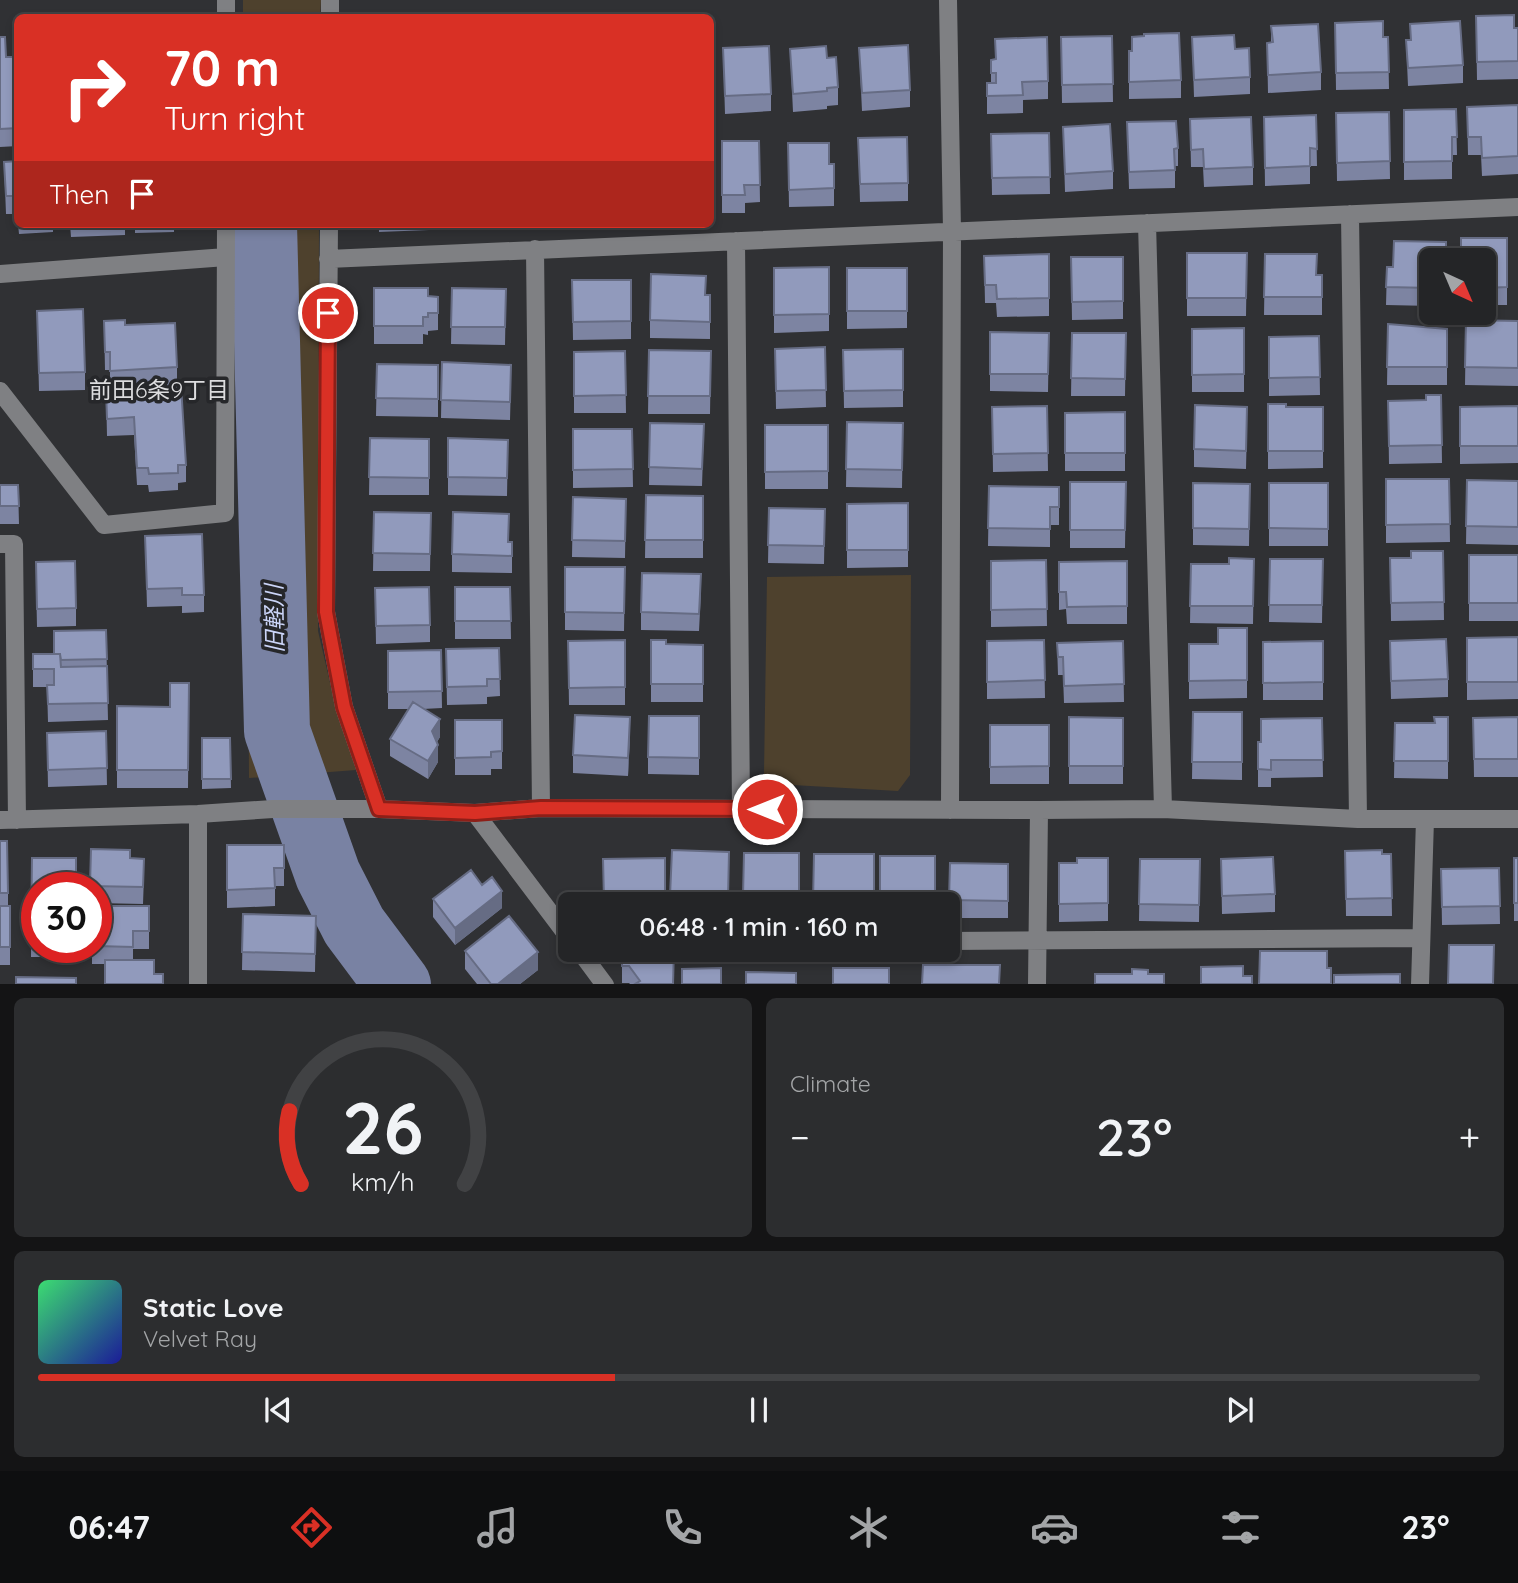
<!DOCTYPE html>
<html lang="en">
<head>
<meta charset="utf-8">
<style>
  body { margin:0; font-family:Quicksand,"Noto Sans JP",sans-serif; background:#2c2d2f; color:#f1f3f6; height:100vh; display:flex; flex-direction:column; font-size:26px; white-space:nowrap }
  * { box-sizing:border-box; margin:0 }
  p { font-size:23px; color:#a3a5a7 }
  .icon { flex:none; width:38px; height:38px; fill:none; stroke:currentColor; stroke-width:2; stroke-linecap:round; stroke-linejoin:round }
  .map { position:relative; height:984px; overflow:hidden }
  .details { display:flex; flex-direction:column; gap:14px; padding:14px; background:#141415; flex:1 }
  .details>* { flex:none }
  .guide { position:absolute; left:14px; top:14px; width:700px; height:214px; border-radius:10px; box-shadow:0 4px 10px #0003,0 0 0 2px #414244; background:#d93025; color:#fff; overflow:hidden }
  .needle { width:46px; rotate:136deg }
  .tools { position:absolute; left:1419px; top:248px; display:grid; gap:14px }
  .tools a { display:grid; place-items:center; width:77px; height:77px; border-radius:10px; background:#242527; box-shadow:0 4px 10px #0003,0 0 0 2px #414244; font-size:35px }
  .speed { position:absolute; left:21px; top:872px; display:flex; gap:14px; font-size:35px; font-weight:700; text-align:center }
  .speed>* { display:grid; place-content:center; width:91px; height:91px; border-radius:50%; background:#242527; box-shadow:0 4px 10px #0003,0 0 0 2px #414244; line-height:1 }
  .speed .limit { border:10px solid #d22; background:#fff; color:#111 }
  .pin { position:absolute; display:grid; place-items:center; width:60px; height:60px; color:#fff; margin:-30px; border:4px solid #fff; border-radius:50%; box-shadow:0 2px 7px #0007 }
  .me { position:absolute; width:77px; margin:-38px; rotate:270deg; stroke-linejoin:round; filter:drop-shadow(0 0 5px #0008) }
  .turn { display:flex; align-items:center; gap:24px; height:147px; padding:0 35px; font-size:32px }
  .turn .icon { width:91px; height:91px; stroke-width:2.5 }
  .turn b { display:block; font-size:49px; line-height:60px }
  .then { display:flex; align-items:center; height:66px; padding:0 35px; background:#0003; gap:14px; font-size:26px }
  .big { font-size:52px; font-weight:600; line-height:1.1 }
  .details .tile { flex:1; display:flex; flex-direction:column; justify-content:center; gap:10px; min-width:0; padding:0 24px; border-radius:10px; background:#2c2d2f }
  .details .dial { align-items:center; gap:0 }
  .dial svg { height:182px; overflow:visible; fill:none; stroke:#414244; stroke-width:7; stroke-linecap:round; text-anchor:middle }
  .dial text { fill:#f1f3f6; stroke:none }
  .song { display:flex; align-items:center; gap:21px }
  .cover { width:84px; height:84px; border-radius:10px; background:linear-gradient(135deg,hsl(140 70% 55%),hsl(240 70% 35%)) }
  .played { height:7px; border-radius:4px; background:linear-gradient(90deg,#d93025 40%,#414244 40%) }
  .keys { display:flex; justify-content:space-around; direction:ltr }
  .heat { display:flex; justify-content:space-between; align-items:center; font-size:38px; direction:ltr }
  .details .tiles { flex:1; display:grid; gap:14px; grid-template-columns:1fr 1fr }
  .tile:last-child { grid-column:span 2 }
  .trip { position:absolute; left:558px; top:892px; width:402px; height:70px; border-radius:10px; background:#242527; box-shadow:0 4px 10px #0003,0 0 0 2px #414244; font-weight:600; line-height:70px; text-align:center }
  .tabs { display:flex; height:112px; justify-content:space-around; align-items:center; background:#0e0f10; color:#a3a5a7 }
  .tabs .icon { width:49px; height:49px }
  .tabs .current { color:#d93025 }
  .tabs b { font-size:32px; color:#f1f3f6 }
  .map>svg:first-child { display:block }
</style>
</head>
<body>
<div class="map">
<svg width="1518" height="985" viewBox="0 0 1518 985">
  <rect width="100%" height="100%" fill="#303134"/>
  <path fill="#4e412d" d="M243,0H321L320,17H243Z
    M245,224H319L318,631L334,700L356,770L249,778Z
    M911,575L910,775L898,791L775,784L764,774L767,577Z"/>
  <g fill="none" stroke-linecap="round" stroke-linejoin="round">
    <path stroke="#7982a3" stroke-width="66" d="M264,224L277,731L328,875L354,926L398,985"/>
    <path stroke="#7f8083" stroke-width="18" d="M948,0L952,231L950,810
      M226,18V0
      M330,18V0
      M1350,214L1358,819
      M1147,223L1163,809
      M329,224L326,612L344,707L379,809
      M736,241L741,809
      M535,249L541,808
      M328,259L1518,207
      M0,274L226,257
      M0,391L104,525L225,513L226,224
      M0,544H14L17,820
      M475,813L570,939
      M0,820L198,814L273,809H379L475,813L541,808L1039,810L1163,809L1358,819H1518
      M948,941L1421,938
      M579,950L605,985
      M198,985V814
      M1037,985L1039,810
      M1420,985L1425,819"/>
  </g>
  <path fill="#7d84a2" d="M1476,16L1514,28H1518V79L1477,80Z
    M1335,23L1383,37H1388L1389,89L1336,90Z
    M1410,24L1463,65V83L1408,86L1406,40H1410Z
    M1271,26L1321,72V90L1268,93L1267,43L1271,42Z
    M1112,36L1113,102L1062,103L1061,37Z
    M0,37L6,57H18V146L0,147Z
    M1192,37L1250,77V94L1194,97Z
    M995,39L1048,81V99L1023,100V113L987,114V83H991V60L995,59Z
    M723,48L771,94V111L725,114Z
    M859,48L910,90V107L862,111Z
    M790,49L827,58L838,87V105L827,106V109L793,112Z
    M1129,51L1181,80V98L1129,99Z
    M1518,105V174L1482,176L1481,155H1468L1467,107Z
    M1456,109L1457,155H1452V179L1404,180V110Z
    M1389,112L1390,179L1337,181L1336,113Z
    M1316,115L1317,166H1310V184L1265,186L1264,117Z
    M1190,119L1253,167V185L1204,187L1203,167H1191Z
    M1127,122L1178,148V166H1175V188L1129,189Z
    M1063,127L1113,171V189L1065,192Z
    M1049,133L1050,194L992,195L991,134Z
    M858,138L908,183V201L860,202Z
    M722,141H759L760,202L745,203V213H722Z
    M788,143L829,164H834V206L789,207Z
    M18,161V214H6L4,162Z
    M18,224H53V232L19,234Z
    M70,224H125V235L71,237Z
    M135,224H174V232L135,233Z
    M379,224H429V230L379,232Z
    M534,224H552V226L534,227Z
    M1507,238V305H1484V261Z
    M1446,242V261H1432V306L1386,305L1387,267H1393Z
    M1187,253H1247L1246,316H1187Z
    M1049,254V316L997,317L996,303H985L984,256Z
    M1265,254L1317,275H1322V315H1264Z
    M1071,257H1123V319L1072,320Z
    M829,267V331L774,333V268Z
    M847,268H907V328L847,329Z
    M572,280H631V339L573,340Z
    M374,288L428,296L438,314V330L428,331V335L423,334V344H374Z
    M452,288L506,289L505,345L451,344Z
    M706,295H710V339L650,338V320Z
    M37,311L85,372V390L39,391Z
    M1466,320L1518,321V386L1465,385Z
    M104,321L125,325L177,367V385L110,388V370H105Z
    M1388,324L1447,329V385H1387Z
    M1244,328V392H1192V329Z
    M990,332L1049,333L1048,392L990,391Z
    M1072,333H1126L1125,396H1071Z
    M1319,336L1320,395L1269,396V337Z
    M825,347L826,407L776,409L775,349Z
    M903,349V407L844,408L843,350Z
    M649,350L711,351L710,414H648Z
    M625,351L626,413H574V352Z
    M442,362L511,383L510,420L441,418Z
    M377,364L438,365V417L376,416Z
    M106,390L186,465V482L178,483V490L149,492L148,485H137L134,435L107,436Z
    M1441,395L1442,463L1389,464L1388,401L1426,400Z
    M1268,404L1286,407H1323V468L1268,469Z
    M1047,406L1048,471L993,472L992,407Z
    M1518,406V463L1460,464V407Z
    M1125,412V471H1065V413Z
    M847,422L903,423L902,488L846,487Z
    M650,423L704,424L702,486L649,485Z
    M765,425H828V489H765Z
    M1247,425L1246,469L1194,467V449Z
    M573,429H632L633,487L573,488Z
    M370,438L429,439V495H369Z
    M448,438L508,440L507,496L448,495Z
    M1386,479H1449L1450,542L1386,543Z
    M1467,480L1518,481V545L1466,544Z
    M1070,482H1126L1125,548H1070Z
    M1193,483L1250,484L1249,546L1193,545Z
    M1269,483H1328V546H1269Z
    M0,485H18L19,524H0Z
    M989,486L1059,487V525H1050V547L988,546Z
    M646,495L703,496V558H645Z
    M573,497L626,499L625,558L572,557Z
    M908,503V567L847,568V504Z
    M769,508L825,509L824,564L768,563Z
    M374,512L431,513L430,571H373Z
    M145,536L204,595V612L182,613V606L147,607Z
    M509,542H512V573L452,572V554Z
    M1443,551L1444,620L1391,621L1390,558H1411Z
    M1469,555H1518V621H1469Z
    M1254,559L1253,624L1190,623L1191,564H1229Z
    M1270,559H1323L1322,623L1269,622Z
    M1046,560L1047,626L991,627V561Z
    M1127,561V624H1067L1066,609L1059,610V562Z
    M565,567H625L624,631L565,630Z
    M36,579L76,608V626L37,627Z
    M455,587H510L511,639H455Z
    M375,588L430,625V642L376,644Z
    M701,592L699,631L641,630V612Z
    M1247,628V698L1189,699V644H1218Z
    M106,630L108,720L48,722L47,687H33V654H54Z
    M1518,637V699L1467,700V638Z
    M625,640V705H569L568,641Z
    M651,640L666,644L703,645V702H651Z
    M1044,640L1045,698L987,699V641Z
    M1123,641L1124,702L1064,703L1063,675H1058L1057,643Z
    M1323,641V700H1263V642Z
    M499,648L500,696L487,697V704L447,705L446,649Z
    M441,650L442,708L423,709L440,737L437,742L438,762L428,779L390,756V739L409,709H388V651Z
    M1390,658L1448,679V697L1391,699Z
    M189,683L188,788H117V706L170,707Z
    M1193,712H1242V780L1192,779Z
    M699,716V775L648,774V757Z
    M1069,717L1123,718V784H1069Z
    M1448,717V779L1394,778L1395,723H1435Z
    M1518,717V777H1474L1473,718Z
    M1322,718L1323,777L1271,778V787H1258V742H1261Z
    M455,720H502V769H491V775H455Z
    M990,725H1049V784H990Z
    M106,731L107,785L48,787L47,733Z
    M630,735L628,776L573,773V755Z
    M202,738H230L231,788L202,789Z
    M0,841L8,893V906H10V965H0Z
    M227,845H284V886H275V906L227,908Z
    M91,849L130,858L144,876L143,904L96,903V887H90Z
    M672,850L729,852L728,905H670Z
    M1345,851L1382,854H1391L1392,916H1346Z
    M744,853H799V905H743Z
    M814,854H874V905H813Z
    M880,856H935V905H880Z
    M32,858L37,887V947H76V957H31Z
    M665,858V905H604L603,859Z
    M1108,858V921L1059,922V863H1077Z
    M1514,858H1518V921H1514Z
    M1140,859H1200L1199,922L1139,921Z
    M1221,859L1275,894V912L1222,914Z
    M950,863L1008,864V918H949Z
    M1499,868L1500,924L1442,925L1441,869Z
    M482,885L502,908L455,945L433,917V899Z
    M149,906V949H133V960L154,974L105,964H92V947Z
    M243,914L316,916L315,972L242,970Z
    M622,950L674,984H630L629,983H622Z
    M465,951L538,970L520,984H477L465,969Z"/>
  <path fill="#666c84" d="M630,717V735L628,776V758Z
    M440,719V737L432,749V731Z
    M438,745V762L428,779V761Z
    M502,891V908L455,945V928Z
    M538,952V970L520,984H498Z"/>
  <path fill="#919abc" stroke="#666c84" stroke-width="2" d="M1514,15V28H1518V61L1477,62L1476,16Z
    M1383,21V37H1388L1389,72L1336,73L1335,23Z
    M1460,21L1463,65L1408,68L1406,40H1411L1410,24Z
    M1318,24L1321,72L1268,75L1267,43L1273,42L1271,26Z
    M1179,33L1181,80L1129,82V51H1132V37L1144,36V34Z
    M1234,35L1235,49L1249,48L1250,77L1194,80L1192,37Z
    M1112,36L1113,84L1062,85L1061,37Z
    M0,37H5L6,57H18V128L0,129Z
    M1047,37L1048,81L1022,82L1023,95L987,96V83H996V73H991V60L996,59L995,39Z
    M908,45L910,90L862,93L859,48Z
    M769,46L771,94L725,96L723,48Z
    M826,46L827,58L836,57L838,87L827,88V91L793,94L790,49Z
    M1518,105V156L1482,158L1481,137H1468L1467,107Z
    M1456,109L1457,137H1452V161L1404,162V110Z
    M1389,112L1390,161L1337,163L1336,113Z
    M1316,115L1317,149L1310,148V166L1265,168L1264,117Z
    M1251,117L1253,167L1204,169L1203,149L1191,150L1190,119Z
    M1176,121L1178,148L1174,149L1175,170L1129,172L1127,122Z
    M1110,124L1113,171L1065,174L1063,127Z
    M1049,133L1050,177L992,178L991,134Z
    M907,137L908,183L860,184L858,138Z
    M722,141H759L760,185H744L745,195H722Z
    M788,143H829V164H834V188L789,190Z
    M18,161V196H6L4,162Z
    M1461,238H1507V287L1484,288V261H1461Z
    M1394,241L1446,242V261H1432V288L1386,287L1387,267H1393Z
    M1187,253H1247L1246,298H1187Z
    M1049,254V298L997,299L996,285H985L984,256Z
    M1265,254H1317L1316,275H1322V297H1264Z
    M1071,257H1123V301L1072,302Z
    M829,267V314L774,315V268Z
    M847,268H907V311H847Z
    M651,274L706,276L705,295H710V322L650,320Z
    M572,280H631V321L573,322Z
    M374,288H428V296L438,297V313H428V317H423V326H374Z
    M452,288L506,289L505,327H451Z
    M83,309L85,372L39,373L37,311Z
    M125,320V325L175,323L177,367L110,371V352H105L104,321Z
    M1466,320L1518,321V368L1465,367Z
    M1388,324L1447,329V367H1387Z
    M1244,328V374L1192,375V329Z
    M990,332L1049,333L1048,374H990Z
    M1072,333H1126L1125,379L1071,378Z
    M1319,336L1320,377L1269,378V337Z
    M825,347L826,390L776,391L775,349Z
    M903,349V390L844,391L843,350Z
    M649,350L711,351L710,396H648Z
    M625,351L626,395L574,396V352Z
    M442,362L511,365L510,402L441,400Z
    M377,364L438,365V399L376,398Z
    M181,385L186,465H178V473L149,474L148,468H137L134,417L107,419L106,390Z
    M1426,395H1441L1442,445L1389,446L1388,401L1426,400Z
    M1268,404H1286V407H1323V451H1268Z
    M1195,405L1247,407L1246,451L1194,449Z
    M1047,406L1048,453L993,454L992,407Z
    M1518,406V446H1460V407Z
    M1125,412V453H1065V413Z
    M847,422L903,423L902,470L846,469Z
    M650,423L704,424L702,469L649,467Z
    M765,425H828V471L765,472Z
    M573,429H632L633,469L573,470Z
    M370,438L429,439V478L369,477Z
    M448,438L508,440L507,478L448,477Z
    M1386,479H1449L1450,524L1386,525Z
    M1467,480L1518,481V527L1466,526Z
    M1070,482H1126L1125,530H1070Z
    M1193,483L1250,484L1249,529L1193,528Z
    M1269,483H1328V529L1269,528Z
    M0,485H18L19,506H0Z
    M989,486L1059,487V507H1050V529L988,528Z
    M646,495L703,496V540H645Z
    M573,497L626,499L625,541L572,540Z
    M908,503V550H847V504Z
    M769,508L825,509L824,546L768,545Z
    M374,512L431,513L430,554L373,553Z
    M453,512L509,514L508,542H512V556L452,554Z
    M202,534L204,595H182V588L147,589L145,536Z
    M1411,551H1443L1444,602L1391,603L1390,558H1411Z
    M1469,555H1518V603H1469Z
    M1229,558L1254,559L1253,606H1190L1191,564H1229Z
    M1270,559H1323L1322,605H1269Z
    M1046,560L1047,609L991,610V561Z
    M75,561L76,608L37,609L36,562Z
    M1127,561V606L1067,607L1066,592H1059V562Z
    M565,567H625L624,613L565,612Z
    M642,573L701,574L699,614L641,612Z
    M429,587L430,625L376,626L375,588Z
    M455,587H510L511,621H455Z
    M1218,628H1247V680L1189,681V644H1218Z
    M106,630L107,659L61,660L60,654H54V631Z
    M1518,637V682H1467V638Z
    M1446,639L1448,679L1391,681L1390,641Z
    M625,640V687L569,688L568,641Z
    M651,640H666V644L703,645V684H651Z
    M1044,640L1045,680L987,682V641Z
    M1123,641L1124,684L1064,686L1063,657H1058L1057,643Z
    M1323,641V682L1263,683V642Z
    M499,648L500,679H487V686L447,687L446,649Z
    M441,650L442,691L388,692V651Z
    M33,654H60L61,667L107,666L108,703L48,704L47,685H54V669H33Z
    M170,683H189L188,770H117V706L170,707Z
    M413,702L440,719L432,731L438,745L428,761L390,739Z
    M1193,712H1242V762H1192Z
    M575,715L630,717L628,758L573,755Z
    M649,716H699V758L648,757Z
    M1069,717L1123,718V766H1069Z
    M1434,717H1448V761H1394L1395,723H1435Z
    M1518,717V759H1474L1473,718Z
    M1322,718L1323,760H1271V770L1258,769V742H1261V719Z
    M455,720H502V751L491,752V757L455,758Z
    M990,725H1049V766L990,767Z
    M106,731L107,768L48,770L47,733Z
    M202,738H230L231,779H202Z
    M0,841H7L8,893H0Z
    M227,845H284V868H274L275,888L227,890Z
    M91,849L130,850V858L144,859L143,887L90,886Z
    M672,850L729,852L728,898L670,896Z
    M1382,850V854H1391L1392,898L1346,899L1345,851Z
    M744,853H799V896H743Z
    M814,854H874V898H840V902H813Z
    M880,856H935V899L880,898Z
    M1273,857L1275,894L1222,896L1221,859Z
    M32,858H76V887H37V940H31Z
    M665,858V899L604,900L603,859Z
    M1077,858H1108V903L1059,904V863H1077Z
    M1514,858H1518V903H1514Z
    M1140,859H1200L1199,905L1139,904Z
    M950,863L1008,864V901L949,900Z
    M1499,868L1500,906L1442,907L1441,869Z
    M471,870L482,885L492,877L502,891L455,928L433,899Z
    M0,906H10V947H0Z
    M96,906H149V931H133V947L96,946Z
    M243,914L316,916L315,954L242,952Z
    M509,916L538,952L498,984H491L465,951Z
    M1449,945H1494L1493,984H1448Z
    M622,950H674L673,984H635L640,981L629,966H622Z
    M1260,951H1327V968H1331V984H1259Z
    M105,960H154V974H163V984H105Z
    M923,965H1000L999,984H922Z
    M1243,966V976H1252V984H1201V967Z
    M721,968V984H682V969Z
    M833,968H889V984H833Z
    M1132,969L1148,970V974H1164V984H1095V974H1132Z
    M746,972L796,973V984H746Z
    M1400,974V984H1334V975Z
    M16,977L76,978V984H16Z"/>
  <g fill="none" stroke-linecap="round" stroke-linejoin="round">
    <defs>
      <path id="route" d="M328,313L326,612L344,707L379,809L475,813L541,808L767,809"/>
    </defs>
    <use href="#route" stroke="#8d1f18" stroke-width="18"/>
    <use href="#route" stroke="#d93025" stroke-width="12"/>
  </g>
  <g text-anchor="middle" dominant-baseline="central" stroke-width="7" stroke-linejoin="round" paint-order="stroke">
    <g font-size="23" fill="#dcdcde" stroke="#26272a">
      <text x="159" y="389">前田6条9丁目</text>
    </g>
    <g font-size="23" font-style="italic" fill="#cbd5f8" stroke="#26272a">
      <text transform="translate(274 619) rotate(-91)">旧軽川</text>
    </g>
  </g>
</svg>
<div class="tools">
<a><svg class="needle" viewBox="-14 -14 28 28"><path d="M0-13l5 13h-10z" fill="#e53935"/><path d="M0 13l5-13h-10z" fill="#a3a5a7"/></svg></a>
</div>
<div class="speed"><div class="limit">30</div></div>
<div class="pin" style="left:328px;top:313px;background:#d93025"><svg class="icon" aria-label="arrive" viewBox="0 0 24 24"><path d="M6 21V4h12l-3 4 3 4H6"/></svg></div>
<svg class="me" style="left:767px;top:809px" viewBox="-20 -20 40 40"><circle r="17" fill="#d93025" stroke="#fff" stroke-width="3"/><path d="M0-11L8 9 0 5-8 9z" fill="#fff"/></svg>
<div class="trip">06:48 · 1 min · 160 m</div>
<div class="guide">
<div class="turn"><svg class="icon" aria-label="right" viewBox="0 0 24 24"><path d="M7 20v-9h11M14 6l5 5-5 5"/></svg><div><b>70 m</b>Turn right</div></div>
<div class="then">Then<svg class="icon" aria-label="arrive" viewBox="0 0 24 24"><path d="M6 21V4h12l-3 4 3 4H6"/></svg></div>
</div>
</div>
<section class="details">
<div class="tiles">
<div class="tile dial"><svg viewBox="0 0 100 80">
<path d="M14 69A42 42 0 1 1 86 69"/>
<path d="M14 69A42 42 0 0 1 9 37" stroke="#d93025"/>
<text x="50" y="56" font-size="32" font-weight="700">26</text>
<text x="50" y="72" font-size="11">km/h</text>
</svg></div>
<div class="tile"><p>Climate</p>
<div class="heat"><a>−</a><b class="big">23°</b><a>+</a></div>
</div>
<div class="tile">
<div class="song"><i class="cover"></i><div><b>Static Love</b><p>Velvet Ray</p></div></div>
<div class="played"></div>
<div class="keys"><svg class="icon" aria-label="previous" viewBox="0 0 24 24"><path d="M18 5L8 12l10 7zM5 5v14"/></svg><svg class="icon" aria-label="pause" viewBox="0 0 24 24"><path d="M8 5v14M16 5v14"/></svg><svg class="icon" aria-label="next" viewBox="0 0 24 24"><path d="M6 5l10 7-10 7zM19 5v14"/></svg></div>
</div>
</div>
</section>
<nav class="tabs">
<b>06:47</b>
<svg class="icon current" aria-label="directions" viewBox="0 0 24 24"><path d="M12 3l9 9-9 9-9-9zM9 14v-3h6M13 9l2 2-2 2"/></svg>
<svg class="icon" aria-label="music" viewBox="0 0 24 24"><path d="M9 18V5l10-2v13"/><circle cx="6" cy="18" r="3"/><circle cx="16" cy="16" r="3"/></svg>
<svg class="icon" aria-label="phone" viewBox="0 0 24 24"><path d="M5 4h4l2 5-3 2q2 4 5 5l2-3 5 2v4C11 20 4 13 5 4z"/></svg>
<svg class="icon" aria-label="climate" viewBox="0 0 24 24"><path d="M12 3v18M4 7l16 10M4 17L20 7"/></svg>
<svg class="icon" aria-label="car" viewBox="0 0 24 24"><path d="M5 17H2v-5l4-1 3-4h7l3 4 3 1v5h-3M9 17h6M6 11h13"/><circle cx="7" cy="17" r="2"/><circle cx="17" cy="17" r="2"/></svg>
<svg class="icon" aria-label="filters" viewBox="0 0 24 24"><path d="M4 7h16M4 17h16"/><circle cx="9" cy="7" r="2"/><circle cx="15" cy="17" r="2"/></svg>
<b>23°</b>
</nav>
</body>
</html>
